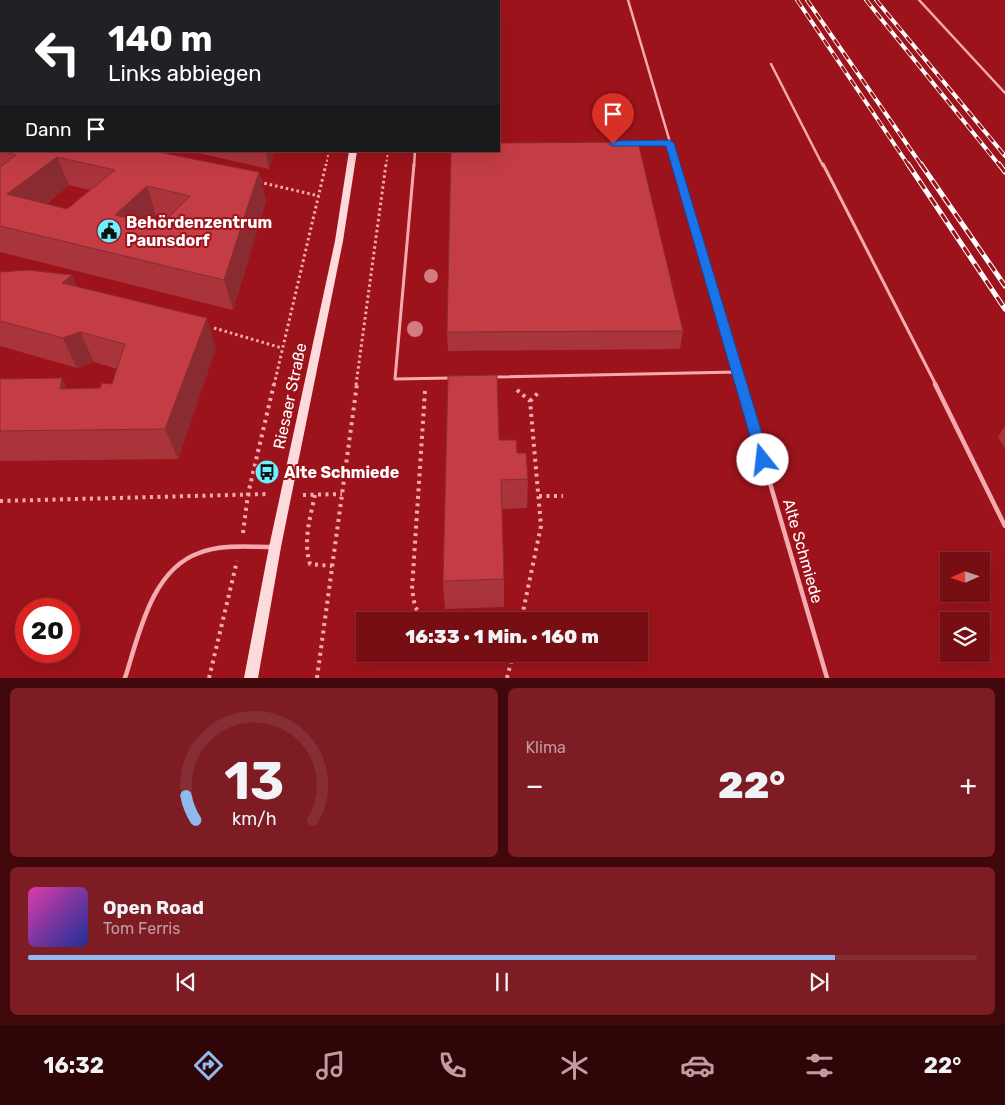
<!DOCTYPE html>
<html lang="de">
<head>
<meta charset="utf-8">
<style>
  body { margin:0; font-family:Rubik,sans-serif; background:#7d1c22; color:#f1f3f6; height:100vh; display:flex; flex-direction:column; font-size:19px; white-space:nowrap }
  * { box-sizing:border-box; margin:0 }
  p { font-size:16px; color:#c29ca0 }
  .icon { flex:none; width:28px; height:28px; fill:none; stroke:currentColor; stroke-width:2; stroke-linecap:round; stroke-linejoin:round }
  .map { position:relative; height:678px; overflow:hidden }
  .details { display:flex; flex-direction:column; gap:10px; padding:10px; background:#41080b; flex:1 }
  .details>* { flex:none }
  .banner { position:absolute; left:0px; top:0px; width:500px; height:152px; box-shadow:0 5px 20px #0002,0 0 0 1px #872e34; background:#202124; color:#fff; overflow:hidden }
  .needle { width:32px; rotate:267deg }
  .controls { position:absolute; left:940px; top:552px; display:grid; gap:10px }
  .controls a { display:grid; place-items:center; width:50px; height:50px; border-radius:0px; background:#760e14; box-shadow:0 5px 20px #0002,0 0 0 1px #872e34; font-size:25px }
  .speed { position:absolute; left:15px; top:598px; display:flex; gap:10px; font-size:25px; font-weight:700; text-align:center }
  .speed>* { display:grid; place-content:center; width:65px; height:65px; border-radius:50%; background:#760e14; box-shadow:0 5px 20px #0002,0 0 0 1px #872e34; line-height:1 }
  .speed .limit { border:8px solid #d22; background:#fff; color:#111 }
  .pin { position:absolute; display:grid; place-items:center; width:42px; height:42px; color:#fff; margin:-51px -21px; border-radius:50% 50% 50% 0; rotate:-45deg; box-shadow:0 0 5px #0007 }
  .pin .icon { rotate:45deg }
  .me { position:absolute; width:55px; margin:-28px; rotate:344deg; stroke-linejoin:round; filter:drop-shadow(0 0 4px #0008) }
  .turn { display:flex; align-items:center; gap:18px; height:105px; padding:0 25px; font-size:22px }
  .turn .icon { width:65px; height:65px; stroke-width:2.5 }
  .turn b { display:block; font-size:35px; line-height:42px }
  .then { display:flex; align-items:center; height:48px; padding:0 25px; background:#0003; gap:10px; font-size:19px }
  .big { font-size:38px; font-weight:800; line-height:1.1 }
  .details .widget { flex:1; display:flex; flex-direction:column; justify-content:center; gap:8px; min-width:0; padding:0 18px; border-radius:8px; background:#7d1c22 }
  .details .dial { align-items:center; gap:0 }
  .dial svg { height:130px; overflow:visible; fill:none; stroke:#872e34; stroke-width:7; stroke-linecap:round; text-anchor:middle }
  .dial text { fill:#f1f3f6; stroke:none }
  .song { display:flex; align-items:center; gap:15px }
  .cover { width:60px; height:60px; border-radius:8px; background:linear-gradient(135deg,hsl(320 70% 55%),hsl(230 70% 35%)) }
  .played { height:5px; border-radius:2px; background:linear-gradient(90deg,#90b9f0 85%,#872e34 85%) }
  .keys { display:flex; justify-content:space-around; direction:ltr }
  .heat { display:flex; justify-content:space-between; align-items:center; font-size:28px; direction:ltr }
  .details .tiles { flex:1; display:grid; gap:10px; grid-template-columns:1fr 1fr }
  .widget:last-child { grid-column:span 2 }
  .trip { position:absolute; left:356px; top:612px; width:292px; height:50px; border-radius:0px; background:#760e14; box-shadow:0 5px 20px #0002,0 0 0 1px #872e34; font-weight:800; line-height:50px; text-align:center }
  .menu { display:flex; height:80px; justify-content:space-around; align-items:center; background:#2f0608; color:#c29ca0 }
  .menu .icon { width:35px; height:35px }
  .menu .active { color:#90b9f0 }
  .menu b { font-size:22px; color:#f1f3f6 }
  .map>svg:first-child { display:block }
</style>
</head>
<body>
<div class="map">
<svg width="1005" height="678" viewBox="0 0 1005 678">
  <rect width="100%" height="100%" fill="#9d131b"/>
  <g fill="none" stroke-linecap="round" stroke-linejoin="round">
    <path stroke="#f4aaaf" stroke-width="2" stroke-dasharray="2 2.5" stroke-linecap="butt" d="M326,166L329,151
      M386,166L388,151"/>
    <path stroke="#f4aaaf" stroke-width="3" stroke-dasharray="2.5 3" stroke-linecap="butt" d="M259,182L319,196
      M214,328L282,348
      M274,385L326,164
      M356,385L386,164"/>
    <path stroke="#f4aaaf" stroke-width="4" stroke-dasharray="3 4.5" stroke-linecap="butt" d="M517,390L530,401L541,526L521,621
      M425,391L412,589L415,607L426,621
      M530,401L540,391
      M303,495L342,494
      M315,495C310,518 303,541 310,564L332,566
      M539,496H563
      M0,501L269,494
      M243,533L248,494L274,384
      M539,654L575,662
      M209,678L237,561
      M317,678L357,384
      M507,678L513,654"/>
    <path stroke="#f4aaaf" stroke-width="2.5" d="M628,0L677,166
      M919,0L1005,93
      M771,64L823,166
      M635,143H670
      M414,166L415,151"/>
    <path stroke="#f4aaaf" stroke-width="3" d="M414,164L395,379L452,378
      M676,164L741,385
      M823,164L936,385
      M494,377L737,372"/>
    <path stroke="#f4aaaf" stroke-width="4.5" d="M741,384L827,678
      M935,384L1005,526
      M125,678C139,635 151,570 199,553C221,544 249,547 272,547"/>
    <path fill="#fddadb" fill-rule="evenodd" d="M381,0H387V1H381Z
      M349,151H357L343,241L281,547L258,678H244L269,547L335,241Z"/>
    <defs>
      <path id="rail-far1" d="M797,0L909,166
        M807,0L922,166
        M866,0L1000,166
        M876,0L1005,156"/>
      <path id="rail" d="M908,164L1005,309
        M921,164L1005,286
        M999,164L1005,172"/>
    </defs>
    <use href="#rail-far1" stroke="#fff" stroke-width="4"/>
    <use href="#rail" stroke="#fff" stroke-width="5"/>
    <use href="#rail-far1" stroke="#9d131b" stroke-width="2.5" stroke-dasharray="8" stroke-linecap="butt"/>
    <use href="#rail" stroke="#9d131b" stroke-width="3" stroke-dasharray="10" stroke-linecap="butt"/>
  </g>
  <g fill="#d27c81">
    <circle cx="431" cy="276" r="7"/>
    <circle cx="415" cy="329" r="8"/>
  </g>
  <path fill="#a9343b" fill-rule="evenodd" d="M1,74V151L259,172L266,201L233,310L0,252V75ZM69,185L90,190L67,209L46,204ZM156,215L168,218L161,225L149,222Z
    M189,151H275L269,169Z
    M0,272L77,287L216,348L178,459L0,461V379L67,389L100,388L112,384L117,369L94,362L77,368L0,346Z
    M683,331L680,349L448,351L447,332Z
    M1005,426V449L998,437Z
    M499,440L517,453L528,479L527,508L502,509L504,579V607L445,609L443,581Z"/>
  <path fill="#892b30" d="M266,151H275L269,169Z
    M57,157L69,185L21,223L7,194Z
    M259,172L266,201L233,310L224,280Z
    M147,186L156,215L127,244L115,215Z
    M72,275L85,305L62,283Z
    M207,318L216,348L178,459L165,429Z
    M80,332L94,362L77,368L63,338Z
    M62,378L77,408L60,389Z"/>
  <path fill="#c43d45" stroke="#892b30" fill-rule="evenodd" d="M52,0H75L74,1H51Z
    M75,0H261V1H74Z
    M264,0H310L309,1H263Z
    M1,74V99L0,100V75Z
    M0,121H1V151H153L259,172L224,280L0,226V167L16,155L0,151ZM57,157L115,170L67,209L7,194ZM147,186L190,196L161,225L115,215Z
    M638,142L683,331L447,332L451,151H499V143Z
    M28,270L72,275L62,283L207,318L165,429L0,431V379L62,378L60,389L100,388L102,383L112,384L125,344L80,332L63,338L0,321V272Z
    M497,375L499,440H516L517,453H526L528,479L501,480L504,579L443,581L448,376Z"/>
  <path fill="#1a73e8" stroke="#114b97" d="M670,140L674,143L770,460L763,466L757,460L666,146H613L609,144L613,141Z"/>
  <defs>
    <symbol id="civic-disc" viewBox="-11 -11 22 22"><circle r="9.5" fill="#6df1ff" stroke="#9d131b"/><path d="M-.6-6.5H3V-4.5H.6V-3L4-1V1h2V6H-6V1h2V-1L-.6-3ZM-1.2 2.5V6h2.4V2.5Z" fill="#111"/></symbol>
    <symbol id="bus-disc" viewBox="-11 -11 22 22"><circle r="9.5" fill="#6df1ff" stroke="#9d131b"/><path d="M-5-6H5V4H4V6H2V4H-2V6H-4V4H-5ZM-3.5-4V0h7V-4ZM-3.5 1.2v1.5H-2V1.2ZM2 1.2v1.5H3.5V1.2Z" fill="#111"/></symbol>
  </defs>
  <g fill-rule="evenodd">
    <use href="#civic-disc" x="95" y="217" width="28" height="28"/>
    <use href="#bus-disc" x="253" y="458" width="28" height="28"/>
  </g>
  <g text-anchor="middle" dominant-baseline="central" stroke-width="4" stroke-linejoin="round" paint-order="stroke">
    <g font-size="16" font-weight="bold" fill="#fff" stroke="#9d131b" text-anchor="start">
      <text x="126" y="222">Behördenzentrum<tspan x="126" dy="18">Paunsdorf</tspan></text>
      <text x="284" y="472">Alte Schmiede</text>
    </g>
    <g font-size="16" fill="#fff" stroke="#9d131b">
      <text transform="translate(290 396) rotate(-78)">Riesaer Straße</text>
      <text transform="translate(803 551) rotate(74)">Alte Schmiede</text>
    </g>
  </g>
</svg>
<div class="controls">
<a><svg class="needle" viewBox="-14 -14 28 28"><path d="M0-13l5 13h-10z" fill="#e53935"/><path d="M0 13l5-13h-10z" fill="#c29ca0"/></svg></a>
<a><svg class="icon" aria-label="layers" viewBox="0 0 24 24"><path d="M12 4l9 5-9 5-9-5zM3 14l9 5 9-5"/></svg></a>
</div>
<div class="speed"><div class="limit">20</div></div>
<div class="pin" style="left:613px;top:144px;background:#d93025"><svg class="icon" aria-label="arrive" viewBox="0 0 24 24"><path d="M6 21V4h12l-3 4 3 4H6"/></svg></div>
<svg class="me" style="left:763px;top:460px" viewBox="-20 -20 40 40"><circle r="19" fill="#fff"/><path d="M0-13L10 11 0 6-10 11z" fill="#1a73e8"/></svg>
<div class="trip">16:33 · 1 Min. · 160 m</div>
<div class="banner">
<div class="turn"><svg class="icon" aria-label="left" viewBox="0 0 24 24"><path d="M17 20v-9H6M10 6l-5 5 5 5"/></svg><div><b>140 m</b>Links abbiegen</div></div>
<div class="then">Dann<svg class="icon" aria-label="arrive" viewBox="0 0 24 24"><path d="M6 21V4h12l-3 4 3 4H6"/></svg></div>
</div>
</div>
<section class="details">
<div class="tiles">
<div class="widget dial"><svg viewBox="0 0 100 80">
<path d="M14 69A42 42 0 1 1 86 69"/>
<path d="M14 69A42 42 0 0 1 8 54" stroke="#90b9f0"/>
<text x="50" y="56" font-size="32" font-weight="700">13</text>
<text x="50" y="72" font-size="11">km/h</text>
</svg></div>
<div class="widget"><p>Klima</p>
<div class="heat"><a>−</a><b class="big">22°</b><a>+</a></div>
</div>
<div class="widget">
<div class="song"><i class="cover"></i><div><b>Open Road</b><p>Tom Ferris</p></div></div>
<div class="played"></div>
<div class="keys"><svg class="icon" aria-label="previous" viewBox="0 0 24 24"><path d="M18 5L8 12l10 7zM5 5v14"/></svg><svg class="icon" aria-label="pause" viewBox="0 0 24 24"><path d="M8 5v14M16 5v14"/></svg><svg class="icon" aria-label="next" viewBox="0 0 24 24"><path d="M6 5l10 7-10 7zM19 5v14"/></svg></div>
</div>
</div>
</section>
<nav class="menu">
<b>16:32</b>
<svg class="icon active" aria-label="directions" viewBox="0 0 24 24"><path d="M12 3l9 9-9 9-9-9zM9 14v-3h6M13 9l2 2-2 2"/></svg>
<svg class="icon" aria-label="music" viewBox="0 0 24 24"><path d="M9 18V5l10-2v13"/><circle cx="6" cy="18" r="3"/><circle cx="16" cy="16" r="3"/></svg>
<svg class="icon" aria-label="phone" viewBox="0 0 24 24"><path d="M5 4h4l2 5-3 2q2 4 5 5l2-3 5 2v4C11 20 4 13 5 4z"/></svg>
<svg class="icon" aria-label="climate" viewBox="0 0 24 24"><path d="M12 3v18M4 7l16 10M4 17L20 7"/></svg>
<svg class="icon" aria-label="car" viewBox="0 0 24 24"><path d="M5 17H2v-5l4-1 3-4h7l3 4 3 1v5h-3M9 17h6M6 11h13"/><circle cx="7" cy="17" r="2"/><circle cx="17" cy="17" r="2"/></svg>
<svg class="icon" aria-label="filters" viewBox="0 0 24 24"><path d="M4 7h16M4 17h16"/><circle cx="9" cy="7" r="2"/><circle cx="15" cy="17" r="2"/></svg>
<b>22°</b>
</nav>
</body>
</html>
